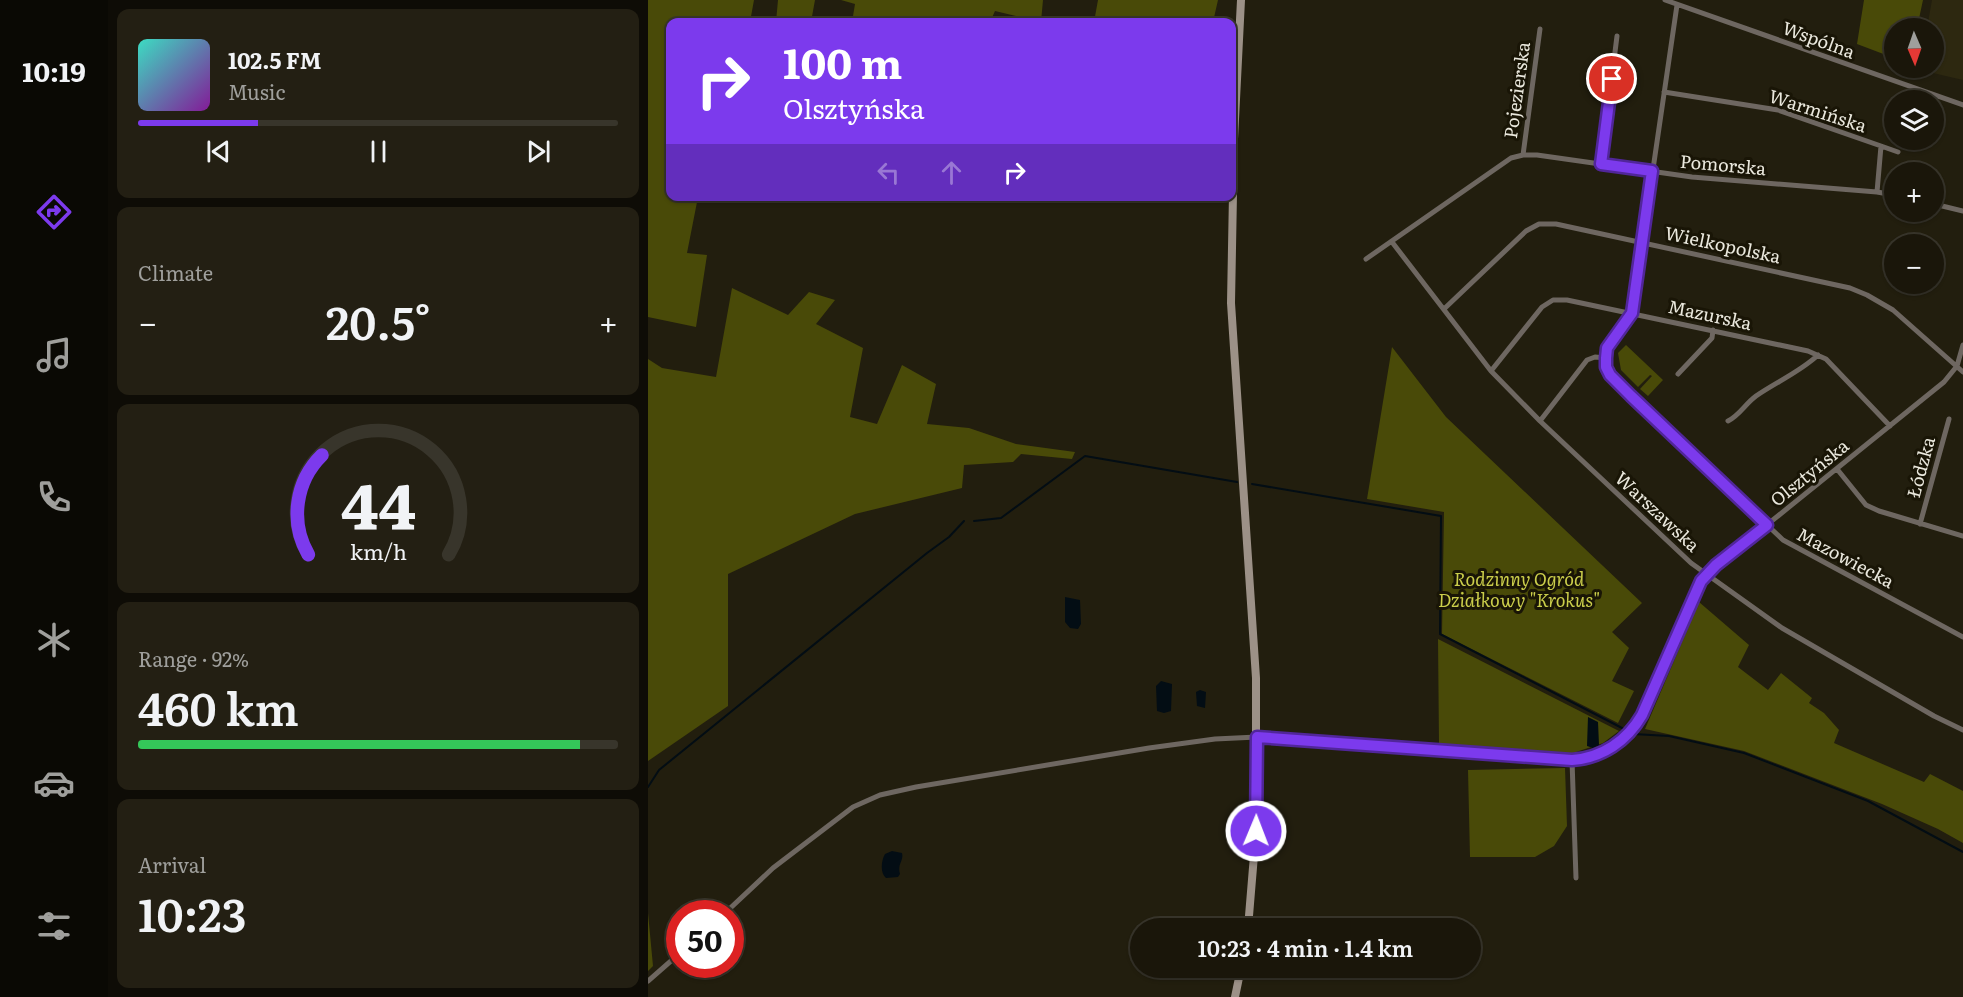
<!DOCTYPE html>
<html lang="en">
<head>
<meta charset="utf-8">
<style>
  body { margin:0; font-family:Literata,serif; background:#231f13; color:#f1f3f6; height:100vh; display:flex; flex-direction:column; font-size:22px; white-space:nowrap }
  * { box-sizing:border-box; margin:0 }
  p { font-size:20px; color:#9f9f9c }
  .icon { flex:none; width:33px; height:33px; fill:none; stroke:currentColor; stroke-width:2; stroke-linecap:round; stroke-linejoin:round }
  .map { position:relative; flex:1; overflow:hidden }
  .drawer { display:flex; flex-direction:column; gap:9px; padding:9px; background:#0e0c06; width:540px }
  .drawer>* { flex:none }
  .guide { position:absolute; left:18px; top:18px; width:570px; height:183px; border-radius:12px; box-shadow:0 2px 4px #0004,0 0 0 2px #38352b; background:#7c3aed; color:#fff; overflow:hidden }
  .needle { width:39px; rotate:178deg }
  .fabs { position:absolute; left:1236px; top:18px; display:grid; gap:12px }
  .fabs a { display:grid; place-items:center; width:60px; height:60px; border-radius:50%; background:#1a160a; box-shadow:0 2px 4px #0004,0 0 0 2px #38352b; font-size:30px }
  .speed { position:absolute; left:18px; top:900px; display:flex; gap:12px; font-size:30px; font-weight:700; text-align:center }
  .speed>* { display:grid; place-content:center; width:78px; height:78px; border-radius:50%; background:#1a160a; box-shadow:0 2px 4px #0004,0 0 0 2px #38352b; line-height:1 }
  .speed .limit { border:9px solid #d22; background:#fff; color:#111 }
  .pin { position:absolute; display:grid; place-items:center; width:51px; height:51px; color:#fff; margin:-26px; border:3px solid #fff; border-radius:50%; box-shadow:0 2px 6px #0007 }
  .me { position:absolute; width:66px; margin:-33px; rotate:1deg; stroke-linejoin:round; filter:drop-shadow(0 0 4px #0008) }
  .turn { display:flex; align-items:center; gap:21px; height:126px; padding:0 18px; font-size:27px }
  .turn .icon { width:78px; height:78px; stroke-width:2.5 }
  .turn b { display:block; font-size:42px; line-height:51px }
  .lanes { display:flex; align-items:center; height:57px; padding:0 18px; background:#0003; justify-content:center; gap:30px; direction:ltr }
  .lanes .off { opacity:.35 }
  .big { font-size:45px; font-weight:600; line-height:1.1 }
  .drawer .card { flex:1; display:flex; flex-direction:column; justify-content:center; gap:9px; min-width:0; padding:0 21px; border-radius:12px; background:#231f13 }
  .drawer .dial { align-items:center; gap:0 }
  .dial svg { height:156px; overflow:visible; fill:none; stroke:#38352b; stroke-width:7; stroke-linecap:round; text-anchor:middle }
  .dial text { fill:#f1f3f6; stroke:none }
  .song { display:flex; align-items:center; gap:18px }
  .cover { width:72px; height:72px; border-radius:9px; background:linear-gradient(135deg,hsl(170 70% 55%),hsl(290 70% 35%)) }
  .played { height:6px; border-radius:3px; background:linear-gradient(90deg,#7c3aed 25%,#38352b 25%) }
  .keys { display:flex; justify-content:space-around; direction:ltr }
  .heat { display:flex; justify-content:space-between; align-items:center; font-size:33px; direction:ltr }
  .charge { height:9px; border-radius:4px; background:linear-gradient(90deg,#34c759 92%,#38352b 0) }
  .trip { position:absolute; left:482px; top:918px; width:351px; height:60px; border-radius:30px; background:#1a160a; box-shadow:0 2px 4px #0004,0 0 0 2px #38352b; font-weight:600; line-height:60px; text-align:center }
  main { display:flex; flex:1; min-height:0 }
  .menu { display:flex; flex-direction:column; width:108px; justify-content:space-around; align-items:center; background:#0a0904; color:#9f9f9c }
  .menu .icon { width:42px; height:42px }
  .menu .on { color:#7c3aed }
  .menu b { font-size:27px; color:#f1f3f6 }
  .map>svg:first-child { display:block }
</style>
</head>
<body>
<main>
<nav class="menu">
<b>10:19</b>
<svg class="icon on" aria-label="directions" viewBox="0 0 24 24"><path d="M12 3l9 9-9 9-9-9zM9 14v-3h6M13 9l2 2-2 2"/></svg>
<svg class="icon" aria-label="music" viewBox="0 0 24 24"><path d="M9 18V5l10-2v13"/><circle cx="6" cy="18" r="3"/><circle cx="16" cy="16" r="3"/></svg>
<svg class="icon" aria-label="phone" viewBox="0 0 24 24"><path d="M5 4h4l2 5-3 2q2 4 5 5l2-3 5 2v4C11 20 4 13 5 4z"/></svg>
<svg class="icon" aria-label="climate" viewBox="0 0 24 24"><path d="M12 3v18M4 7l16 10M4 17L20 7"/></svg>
<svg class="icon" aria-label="car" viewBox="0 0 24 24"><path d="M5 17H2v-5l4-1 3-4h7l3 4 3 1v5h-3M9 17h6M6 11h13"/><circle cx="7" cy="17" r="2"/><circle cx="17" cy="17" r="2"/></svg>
<svg class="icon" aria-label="filters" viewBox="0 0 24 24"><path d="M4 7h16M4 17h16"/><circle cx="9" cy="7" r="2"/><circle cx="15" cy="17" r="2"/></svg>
</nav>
<section class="drawer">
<div class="card">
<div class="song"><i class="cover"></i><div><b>102.5 FM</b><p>Music</p></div></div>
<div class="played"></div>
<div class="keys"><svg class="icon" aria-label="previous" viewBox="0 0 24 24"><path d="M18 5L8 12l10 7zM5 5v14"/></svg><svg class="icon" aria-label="pause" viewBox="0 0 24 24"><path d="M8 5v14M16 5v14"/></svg><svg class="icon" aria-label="next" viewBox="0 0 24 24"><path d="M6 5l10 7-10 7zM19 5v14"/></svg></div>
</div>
<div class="card"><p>Climate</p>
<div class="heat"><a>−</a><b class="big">20.5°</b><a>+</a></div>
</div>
<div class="card dial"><svg viewBox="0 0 100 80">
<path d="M14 69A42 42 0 1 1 86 69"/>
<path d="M14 69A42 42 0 0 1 21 18" stroke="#7c3aed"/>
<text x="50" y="56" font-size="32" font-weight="700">44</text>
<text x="50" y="72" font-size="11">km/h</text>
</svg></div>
<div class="card"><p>Range · 92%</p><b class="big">460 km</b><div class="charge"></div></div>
<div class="card"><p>Arrival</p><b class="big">10:23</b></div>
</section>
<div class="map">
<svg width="1315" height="997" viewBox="0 0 1315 997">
  <rect width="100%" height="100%" fill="#221e0e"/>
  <path fill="#2d2810" d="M1284,0H1315V80L1272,70V68H1286V28H1279Z"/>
  <path fill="#494a08" d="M0,0H106L102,22H22V196L50,197L39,253L59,255L48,327L0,317Z
    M130,0H167L163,22H128Z
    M193,0H395L393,22L347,11L342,22H204L207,4Z
    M450,0H570L565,22H446Z
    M1216,0H1275L1269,28H1246V58L1209,44Z
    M84,288L140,315L161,292L187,300L168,324L215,348L202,417L229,424L254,365L288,384L279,424L321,428L368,444L427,452L424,459L373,454L365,462L316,465L314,488L207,514L80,574V706L0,761V359L14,368L68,377Z
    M978,345L1015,380L1000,396L992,389L1004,376L1002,375L990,387L973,370L970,353Z
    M744,347L798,417L994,603L964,632L981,648L964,681L986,691L970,723L794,634L796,512L719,499Z
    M1051,602L1101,645L1090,667L1120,690L1133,673L1164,698L1161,703L1176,713L1191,730L1186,743L1276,782L1282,774L1315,791V843L1290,829L1234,804L1096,751L997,729Z
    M790,639L971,731L955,743L922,754L791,744Z
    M917,768L919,826L906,846L887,857H822L820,770Z
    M0,913L5,966L0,971Z"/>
  <path fill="#030d14" d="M417,597L432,600L433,624L430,629L422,628L417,622Z
    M513,681L524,684L523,711L516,713L509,711L508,686Z
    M552,690L558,692L557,708L549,706L548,692Z
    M940,717L950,722L951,745L945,748L939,746Z
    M244,851L254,853C256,861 249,864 252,874L250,877L238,878C232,873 233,861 237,854Z"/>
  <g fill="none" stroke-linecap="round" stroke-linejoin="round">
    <path stroke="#030d14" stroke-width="2" d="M604,484L793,516L792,634L974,728
      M326,521L353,518L437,456L589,482
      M985,734L1021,736L1096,753L1220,801L1315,852
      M0,787L11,770L279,553L301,537L316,521"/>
    <path stroke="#6e6761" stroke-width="5" d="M1017,0L1315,105
      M1029,5L984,313C972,331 946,354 963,376C968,383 977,390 983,396L1135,540L1315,637
      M1016,92L1130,110L1233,146L1229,192
      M1233,146L1250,152
      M875,155L892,29
      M953,164L969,36
      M1286,204L1315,211
      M744,242L843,371L892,421L1043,563L1134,628L1286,716L1315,730
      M718,259L863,158L875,155H889L1044,177L1229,192L1246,195
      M796,309L878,231L891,224H908L1202,288L1219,295L1245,310L1315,372
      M843,371L894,307L905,300H919L1160,351L1178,359L1242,426
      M1030,374L1064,338L1065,330
      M892,421L939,360L947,357L958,358
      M1080,421C1092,415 1097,404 1108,396C1128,382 1152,372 1170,355
      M1189,469L1218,505L1231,511L1315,536
      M1272,524L1301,419
      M924,760L928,878
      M76,914L125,868L205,807L232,795L268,787L501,748L567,739L609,737L924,760C980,756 993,717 1013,672C1025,646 1036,618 1047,591L1058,574L1296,382L1309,366L1315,345
      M0,981L32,953"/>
    <path stroke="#9c9187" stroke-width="8" d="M593,0L586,139L583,303L608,678V831L600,928
      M587,997L593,968"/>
  </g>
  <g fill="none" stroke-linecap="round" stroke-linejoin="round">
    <defs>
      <path id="route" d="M608,831L609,737L924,760C954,758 979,741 994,715L1053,581L1068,565L1119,525L983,396L962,375L958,367V358L959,348L984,313L1004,171L953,164L964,79"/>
    </defs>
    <use href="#route" stroke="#51269a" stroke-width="15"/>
    <use href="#route" stroke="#7c3aed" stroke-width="10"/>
  </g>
  <g text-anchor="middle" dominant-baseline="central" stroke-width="6" stroke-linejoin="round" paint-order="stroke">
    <g font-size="18" fill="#eae8dd" stroke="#191506">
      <text transform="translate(1171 39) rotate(20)">Wspólna</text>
      <text transform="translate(868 90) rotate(-82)">Pojezierska</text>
      <text transform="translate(1170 110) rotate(18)">Warmińska</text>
      <text transform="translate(1075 164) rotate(5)">Pomorska</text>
      <text transform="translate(1075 244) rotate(12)">Wielkopolska</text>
      <text transform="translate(1062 314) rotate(12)">Mazurska</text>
      <text transform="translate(1272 467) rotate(-75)">Łódzka</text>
      <text transform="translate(1161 472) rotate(-39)">Olsztyńska</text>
      <text transform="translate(1010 511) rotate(43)">Warszawska</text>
      <text transform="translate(1198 557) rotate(28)">Mazowiecka</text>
    </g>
    <g font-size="18" font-style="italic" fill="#cbce4b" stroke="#191506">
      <text x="871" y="578">Rodzinny Ogród<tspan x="871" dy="21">Działkowy "Krokus"</tspan></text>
    </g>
  </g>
</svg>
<div class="fabs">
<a><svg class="needle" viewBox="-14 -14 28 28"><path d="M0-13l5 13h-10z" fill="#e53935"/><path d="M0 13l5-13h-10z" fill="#9f9f9c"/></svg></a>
<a><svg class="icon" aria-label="layers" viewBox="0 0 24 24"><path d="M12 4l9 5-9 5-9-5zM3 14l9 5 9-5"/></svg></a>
<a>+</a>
<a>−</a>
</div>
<div class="speed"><div class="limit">50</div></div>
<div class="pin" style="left:964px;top:79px;background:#d93025"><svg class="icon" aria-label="arrive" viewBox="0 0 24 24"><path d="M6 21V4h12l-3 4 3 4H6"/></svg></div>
<svg class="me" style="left:608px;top:831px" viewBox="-20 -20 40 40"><circle r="17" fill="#7c3aed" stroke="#fff" stroke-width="3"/><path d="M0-11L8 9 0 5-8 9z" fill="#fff"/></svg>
<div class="trip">10:23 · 4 min · 1.4 km</div>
<div class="guide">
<div class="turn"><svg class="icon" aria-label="right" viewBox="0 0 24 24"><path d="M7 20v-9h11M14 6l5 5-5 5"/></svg><div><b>100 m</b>Olsztyńska</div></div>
<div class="lanes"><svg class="icon off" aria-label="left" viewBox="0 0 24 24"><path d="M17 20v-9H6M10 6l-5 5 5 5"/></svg><svg class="icon off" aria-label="ahead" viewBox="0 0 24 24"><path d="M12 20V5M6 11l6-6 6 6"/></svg><svg class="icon" aria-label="right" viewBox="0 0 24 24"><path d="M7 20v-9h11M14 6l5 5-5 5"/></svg></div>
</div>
</div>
</main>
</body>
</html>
